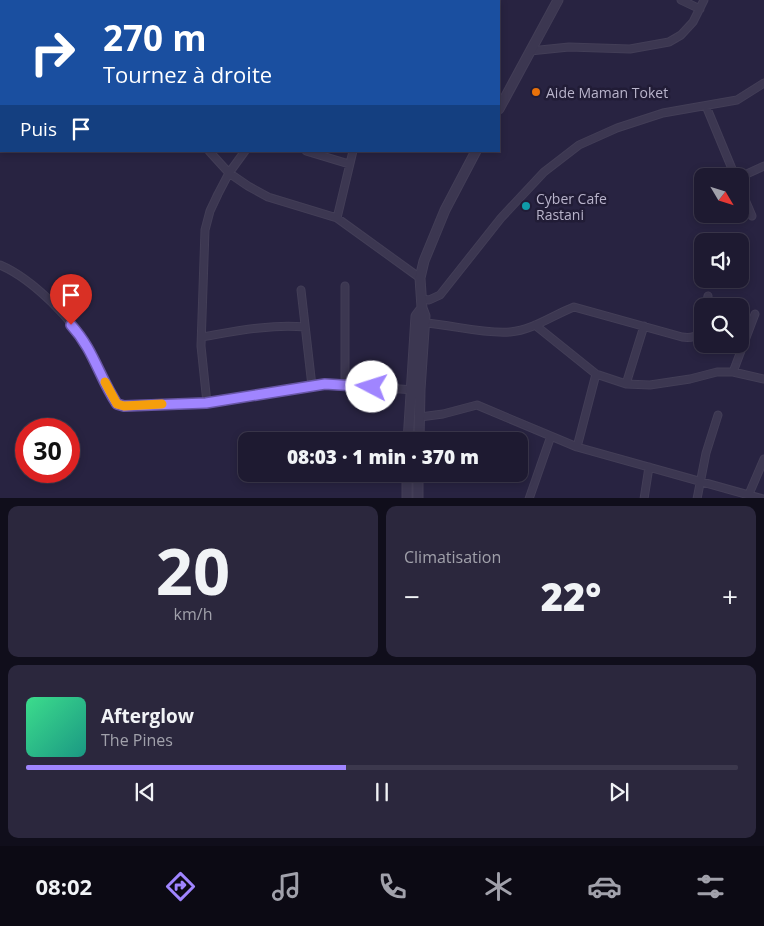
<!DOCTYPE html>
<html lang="fr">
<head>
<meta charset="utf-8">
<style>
  body { margin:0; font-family:"Open Sans",sans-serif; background:#2b273d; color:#f1f3f6; height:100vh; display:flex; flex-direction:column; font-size:19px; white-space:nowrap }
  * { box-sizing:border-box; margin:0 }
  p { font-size:16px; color:#a1a1ab }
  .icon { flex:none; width:28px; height:28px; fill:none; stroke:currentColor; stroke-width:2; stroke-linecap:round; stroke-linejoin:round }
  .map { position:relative; height:498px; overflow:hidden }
  .details { display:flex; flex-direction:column; gap:8px; padding:8px; background:#100e1b; flex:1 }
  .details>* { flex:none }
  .banner { position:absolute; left:0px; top:0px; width:500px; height:152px; box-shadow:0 2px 8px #0003,0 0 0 1px #3c384d; background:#1a4fa0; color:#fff; overflow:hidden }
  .needle { width:32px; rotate:128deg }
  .fabs { position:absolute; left:694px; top:168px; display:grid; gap:10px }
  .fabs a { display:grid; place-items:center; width:55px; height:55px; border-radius:10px; background:#1e1a31; box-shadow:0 2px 8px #0003,0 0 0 1px #3c384d; font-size:25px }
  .speed { position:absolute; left:15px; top:418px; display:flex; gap:10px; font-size:25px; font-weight:700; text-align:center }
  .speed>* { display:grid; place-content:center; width:65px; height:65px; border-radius:50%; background:#1e1a31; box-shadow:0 2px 8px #0003,0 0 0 1px #3c384d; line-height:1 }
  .speed .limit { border:8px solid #d22; background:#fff; color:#111 }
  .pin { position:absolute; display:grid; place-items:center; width:42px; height:42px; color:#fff; margin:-51px -21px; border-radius:50% 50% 50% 0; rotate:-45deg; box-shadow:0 0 5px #0007 }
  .pin .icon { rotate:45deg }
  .me { position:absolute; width:55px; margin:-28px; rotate:275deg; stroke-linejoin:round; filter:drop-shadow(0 0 4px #0008) }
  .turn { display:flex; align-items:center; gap:18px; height:105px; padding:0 20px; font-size:22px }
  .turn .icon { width:65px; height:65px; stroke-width:2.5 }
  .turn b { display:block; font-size:35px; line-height:42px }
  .then { display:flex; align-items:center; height:48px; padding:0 20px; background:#0003; gap:10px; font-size:19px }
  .big { font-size:38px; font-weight:800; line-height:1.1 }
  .details .widget { flex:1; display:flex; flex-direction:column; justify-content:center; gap:8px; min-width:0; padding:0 18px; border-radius:10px; background:#2b273d }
  .details .dial { align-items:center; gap:0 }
  .dial b { font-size:65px; line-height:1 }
  .song { display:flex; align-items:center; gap:15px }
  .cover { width:60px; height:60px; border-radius:8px; background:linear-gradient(135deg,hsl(150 70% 55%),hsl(170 70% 35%)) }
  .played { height:5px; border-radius:2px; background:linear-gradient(90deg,#a085ff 45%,#3c384d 45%) }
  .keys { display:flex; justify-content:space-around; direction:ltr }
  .heat { display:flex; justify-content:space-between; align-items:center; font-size:28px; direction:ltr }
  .details .tiles { flex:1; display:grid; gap:8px; grid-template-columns:1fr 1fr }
  .widget:last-child { grid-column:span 2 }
  .trip { position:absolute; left:238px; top:432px; width:290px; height:50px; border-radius:10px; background:#1e1a31; box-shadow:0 2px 8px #0003,0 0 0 1px #3c384d; font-weight:800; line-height:50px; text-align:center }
  .menu { display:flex; height:80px; justify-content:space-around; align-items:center; background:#0c0a14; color:#a1a1ab }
  .menu .icon { width:35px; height:35px }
  .menu .current { color:#a085ff }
  .menu b { font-size:22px; color:#f1f3f6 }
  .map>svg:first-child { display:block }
</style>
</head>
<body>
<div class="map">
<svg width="764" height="499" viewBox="0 0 764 499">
  <rect width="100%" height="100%" fill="#282341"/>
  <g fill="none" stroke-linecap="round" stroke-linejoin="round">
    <defs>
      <path id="minor" d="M332,0L335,1
        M681,0L700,9
        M122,1V0
        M164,1L165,0
        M356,1V0
        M397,1L398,0
        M530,51L569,47L630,49L669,42L681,35L693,22L704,0
        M0,74L1,75
        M706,106L735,176
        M209,151L229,173L248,186L268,197L337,218L420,278
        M306,151L349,164
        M740,177L764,166
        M740,188L752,216
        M337,218L353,151
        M0,265C33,279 74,321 91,352C101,369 106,388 117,404L124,406L207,403L325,384L415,390
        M345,286V384
        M301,290L312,386
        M422,299L429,300L440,295L501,218L544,172L579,145L617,128L663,113L737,100L764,83
        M706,306L708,296
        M425,323C453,325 482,334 510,332C533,330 553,315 574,307L682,337C689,338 694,338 699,334L702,322
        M535,325L596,374L626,384L650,385L690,379L717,372H733L764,379
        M202,337C237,331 270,324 305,327
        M733,372L755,314
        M626,384L644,326
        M207,403L201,346L205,230L210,211L218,194L229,173L245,151
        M420,417L443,414L477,405L577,447L763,499
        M577,447L596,374
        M749,494L764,459
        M529,499L551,436
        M644,499L649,467
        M697,499L706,453L718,415"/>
      <path id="tertiary" d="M499,109L558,0
        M408,441L416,316L422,308
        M419,441L420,390L425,316L422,308L420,278L424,261L445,210L476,151
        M407,499V474
        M418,499V474"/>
    </defs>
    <use href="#minor" stroke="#433e57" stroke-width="9"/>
    <use href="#tertiary" stroke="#433e57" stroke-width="11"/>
    <use href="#minor" stroke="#3c3751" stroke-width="7"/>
    <use href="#tertiary" stroke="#3c3751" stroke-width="9"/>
  </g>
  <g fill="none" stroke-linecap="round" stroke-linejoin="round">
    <defs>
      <path id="route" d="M71,325C94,350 99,377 117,404L124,406L206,403L325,384L372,387"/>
    </defs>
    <use href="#route" stroke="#6856a6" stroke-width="12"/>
    <use href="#route" stroke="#a085ff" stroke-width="9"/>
    <path stroke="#f59e0b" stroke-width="9" d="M105,382L117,404L124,406L162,404"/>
  </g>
  <circle fill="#e8710a" stroke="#211c36" stroke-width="2" cx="536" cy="92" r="5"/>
  <circle fill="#0f9aa8" stroke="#211c36" stroke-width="2" cx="526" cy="206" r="5"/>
  <g text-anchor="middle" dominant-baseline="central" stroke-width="5" stroke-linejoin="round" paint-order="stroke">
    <g font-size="14" fill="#b9b4cb" stroke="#211c36" text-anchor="start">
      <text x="546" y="92">Aide Maman Toket</text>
      <text x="536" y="198">Cyber Cafe<tspan x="536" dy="16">Rastani</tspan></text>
    </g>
  </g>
</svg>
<div class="fabs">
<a><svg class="needle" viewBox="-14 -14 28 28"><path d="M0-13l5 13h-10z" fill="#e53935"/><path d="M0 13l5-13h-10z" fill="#a1a1ab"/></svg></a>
<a><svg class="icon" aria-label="sound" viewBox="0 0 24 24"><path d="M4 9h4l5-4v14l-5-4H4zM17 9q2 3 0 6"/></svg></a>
<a><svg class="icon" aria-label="search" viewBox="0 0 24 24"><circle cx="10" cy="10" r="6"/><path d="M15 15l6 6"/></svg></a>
</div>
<div class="speed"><div class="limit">30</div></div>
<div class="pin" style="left:71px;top:325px;background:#d93025"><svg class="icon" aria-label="arrive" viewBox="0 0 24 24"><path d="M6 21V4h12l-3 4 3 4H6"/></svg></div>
<svg class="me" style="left:372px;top:387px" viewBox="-20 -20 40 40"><circle r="19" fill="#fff"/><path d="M0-13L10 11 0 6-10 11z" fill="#a085ff"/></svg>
<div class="trip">08:03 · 1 min · 370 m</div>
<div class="banner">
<div class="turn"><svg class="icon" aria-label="right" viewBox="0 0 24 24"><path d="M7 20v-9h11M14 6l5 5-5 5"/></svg><div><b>270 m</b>Tournez à droite</div></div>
<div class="then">Puis<svg class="icon" aria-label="arrive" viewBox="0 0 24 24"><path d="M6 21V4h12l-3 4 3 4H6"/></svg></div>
</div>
</div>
<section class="details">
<div class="tiles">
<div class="widget dial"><b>20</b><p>km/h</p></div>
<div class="widget"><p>Climatisation</p>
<div class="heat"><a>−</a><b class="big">22°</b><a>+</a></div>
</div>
<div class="widget">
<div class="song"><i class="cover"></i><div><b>Afterglow</b><p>The Pines</p></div></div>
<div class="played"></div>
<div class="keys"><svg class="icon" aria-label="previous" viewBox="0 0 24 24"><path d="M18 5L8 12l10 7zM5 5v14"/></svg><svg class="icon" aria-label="pause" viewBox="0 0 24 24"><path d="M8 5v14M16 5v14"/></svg><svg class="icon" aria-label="next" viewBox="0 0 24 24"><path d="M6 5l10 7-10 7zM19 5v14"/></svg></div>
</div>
</div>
</section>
<nav class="menu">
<b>08:02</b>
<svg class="icon current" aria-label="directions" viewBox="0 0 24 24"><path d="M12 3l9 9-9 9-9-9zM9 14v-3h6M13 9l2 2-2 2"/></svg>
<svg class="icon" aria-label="music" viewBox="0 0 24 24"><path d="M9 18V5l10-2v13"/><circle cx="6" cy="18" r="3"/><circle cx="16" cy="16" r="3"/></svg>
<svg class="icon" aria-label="phone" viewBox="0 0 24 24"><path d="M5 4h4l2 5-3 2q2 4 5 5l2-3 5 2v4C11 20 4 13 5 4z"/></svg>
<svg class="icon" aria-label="climate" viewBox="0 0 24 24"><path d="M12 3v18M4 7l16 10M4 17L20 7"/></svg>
<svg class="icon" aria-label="car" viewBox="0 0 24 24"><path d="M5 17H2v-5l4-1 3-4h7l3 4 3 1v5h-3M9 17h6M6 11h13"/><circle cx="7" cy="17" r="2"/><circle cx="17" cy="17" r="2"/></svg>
<svg class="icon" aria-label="filters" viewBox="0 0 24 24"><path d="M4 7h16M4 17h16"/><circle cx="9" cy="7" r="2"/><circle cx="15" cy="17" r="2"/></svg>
</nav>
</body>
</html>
